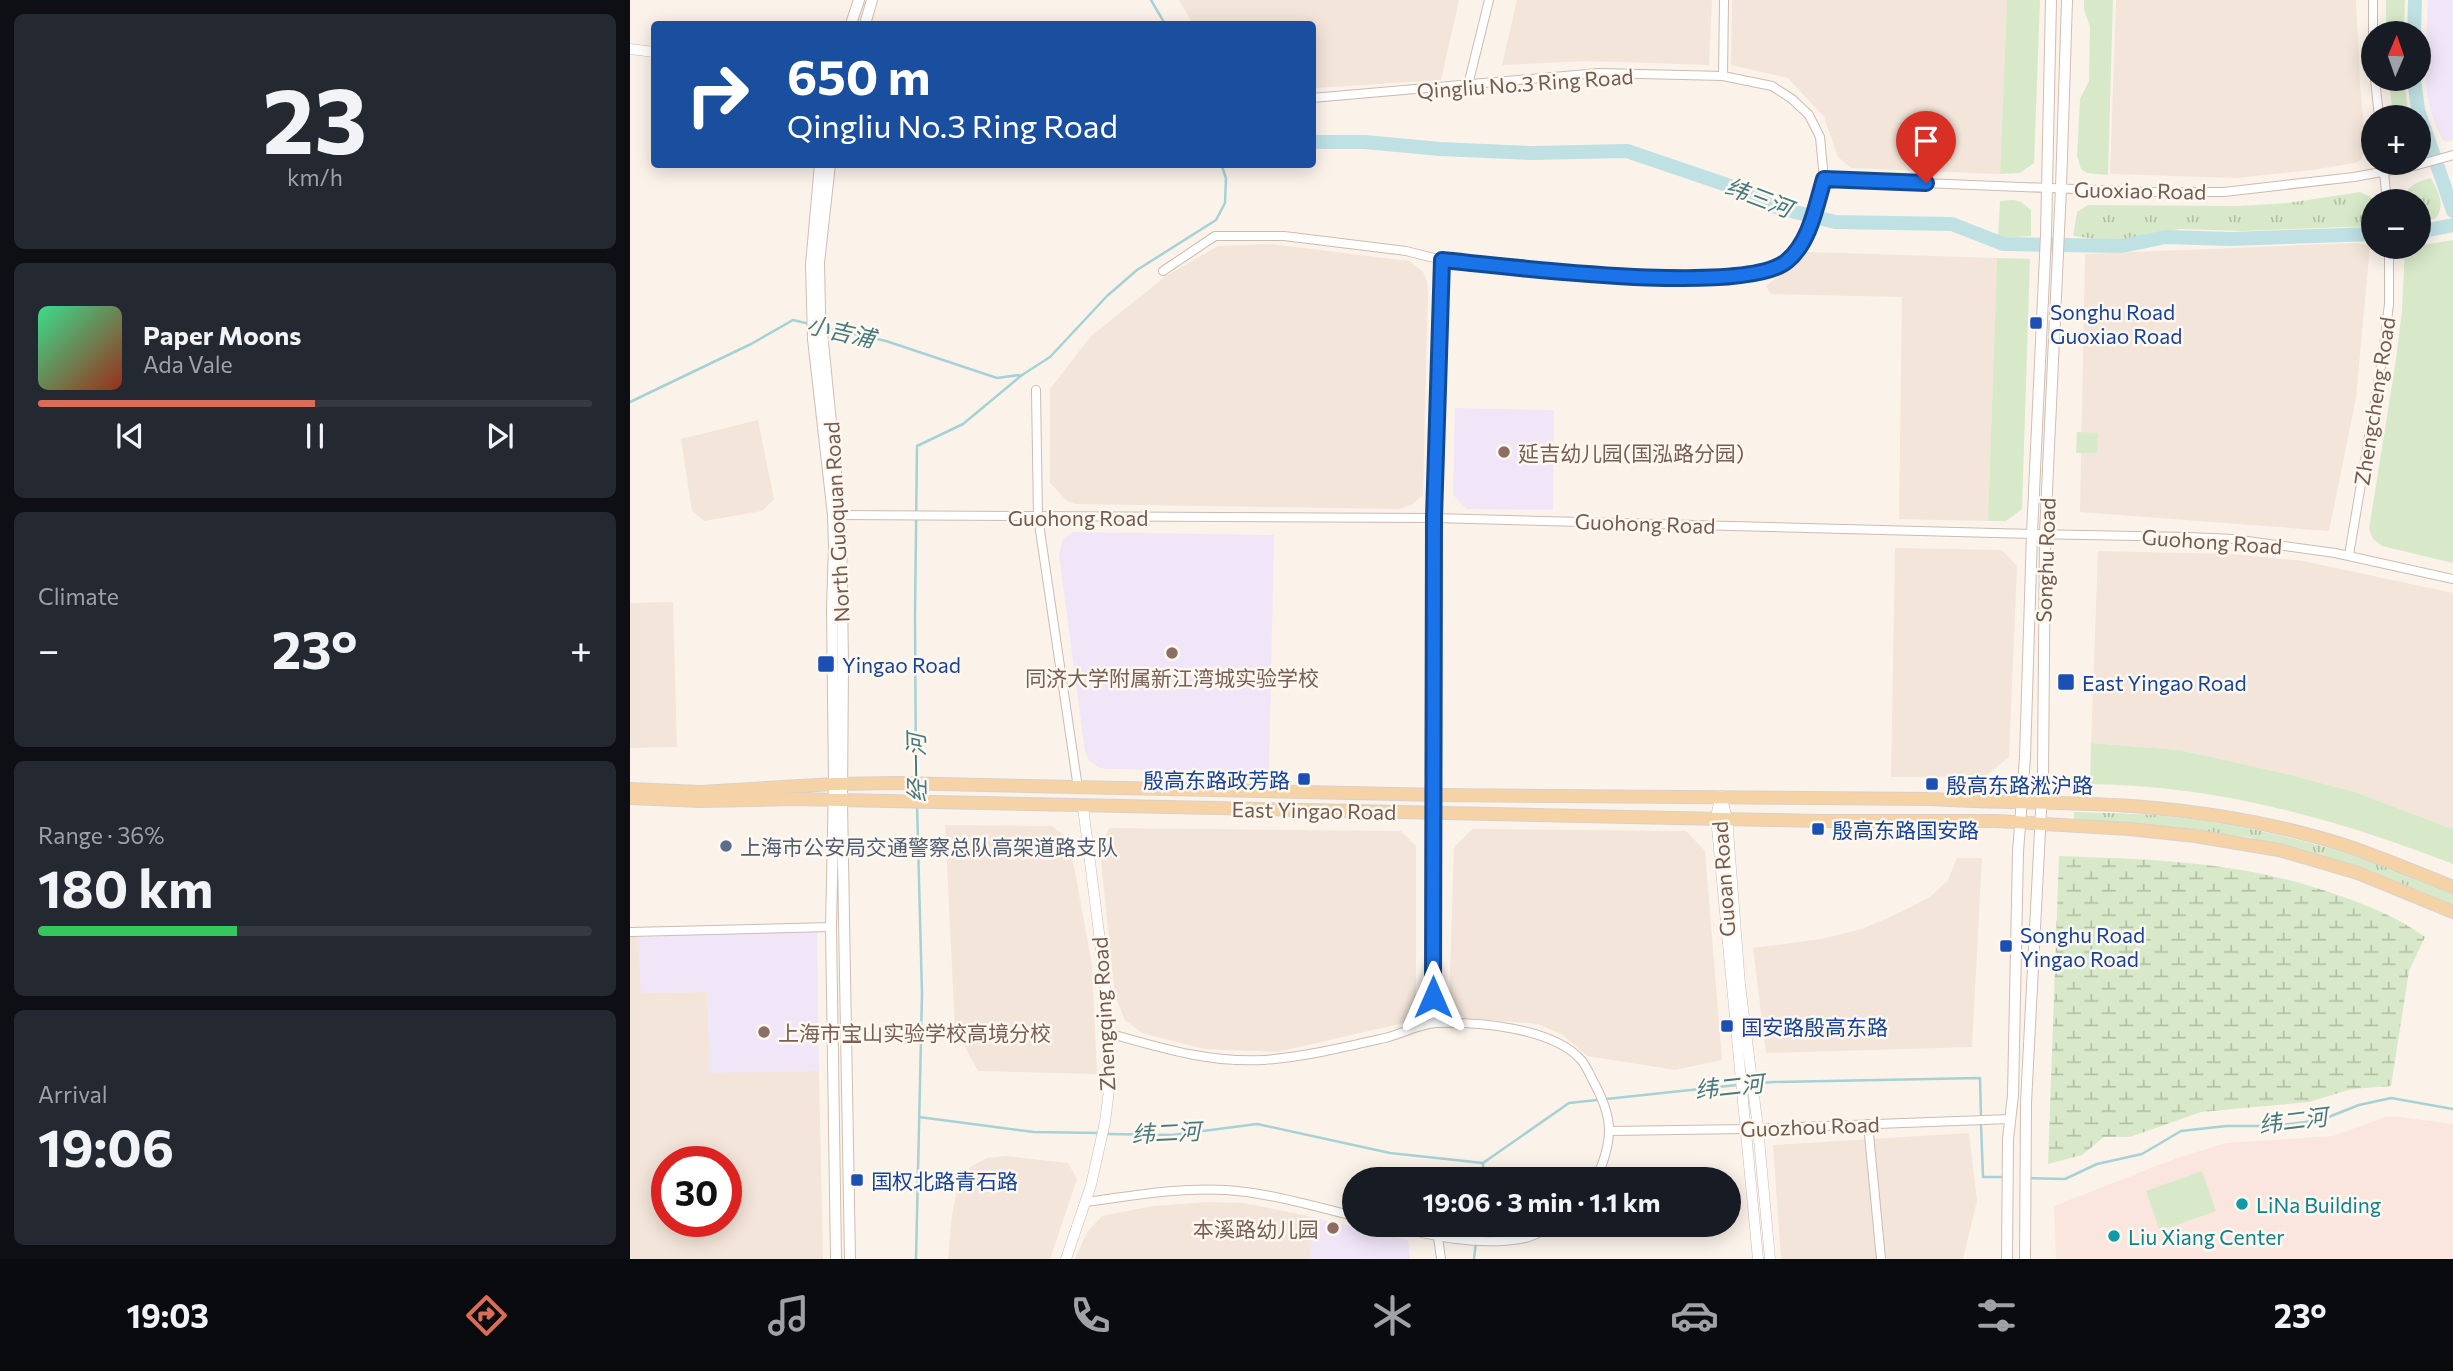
<!DOCTYPE html>
<html lang="en">
<head>
<meta charset="utf-8">
<style>
  body { margin:0; font-family:Commissioner,"Noto Sans SC",sans-serif; background:#242831; color:#f1f3f6; height:100vh; display:flex; flex-direction:column; font-size:26px; white-space:nowrap }
  * { box-sizing:border-box; margin:0 }
  p { font-size:23px; color:#9ea1a6 }
  .icon { flex:none; width:38px; height:38px; fill:none; stroke:currentColor; stroke-width:2; stroke-linecap:round; stroke-linejoin:round }
  .map { position:relative; flex:1; overflow:hidden }
  .details { display:flex; flex-direction:column; gap:14px; padding:14px; background:#0d0f14; width:630px }
  .details>* { flex:none }
  .hud { position:absolute; left:21px; top:21px; width:665px; height:147px; border-radius:7px; box-shadow:0 4px 18px #0003; background:#1a4fa0; color:#fff; overflow:hidden }
  .needle { width:46px; rotate:2deg }
  .fabs { position:absolute; left:1731px; top:21px; display:grid; gap:14px }
  .fabs a { display:grid; place-items:center; width:70px; height:70px; border-radius:50%; background:#171b24; box-shadow:0 4px 18px #0003; font-size:35px }
  .speed { position:absolute; left:21px; top:1146px; display:flex; gap:14px; font-size:35px; font-weight:700; text-align:center }
  .speed>* { display:grid; place-content:center; width:91px; height:91px; border-radius:50%; background:#171b24; box-shadow:0 4px 18px #0003; line-height:1 }
  .speed .limit { border:10px solid #d22; background:#fff; color:#111 }
  .pin { position:absolute; display:grid; place-items:center; width:60px; height:60px; color:#fff; margin:-72px -30px; border-radius:50% 50% 50% 0; rotate:-45deg; box-shadow:0 0 7px #0007 }
  .pin .icon { rotate:45deg }
  .me { position:absolute; width:77px; margin:-38px; rotate:0deg; stroke-linejoin:round; filter:drop-shadow(0 0 5px #0008) }
  .turn { display:flex; align-items:center; gap:24px; height:147px; padding:0 21px; font-size:32px }
  .turn .icon { width:91px; height:91px; stroke-width:2.5 }
  .turn b { display:block; font-size:49px; line-height:60px }
  .big { font-size:52px; font-weight:700; line-height:1.1 }
  .details .card { flex:1; display:flex; flex-direction:column; justify-content:center; gap:10px; min-width:0; padding:0 24px; border-radius:10px; background:#242831 }
  .details .dial { align-items:center; gap:0 }
  .dial b { font-size:91px; line-height:1 }
  .song { display:flex; align-items:center; gap:21px }
  .cover { width:84px; height:84px; border-radius:10px; background:linear-gradient(135deg,hsl(150 70% 55%),hsl(10 70% 35%)) }
  .played { height:7px; border-radius:4px; background:linear-gradient(90deg,#dd6c57 50%,#363941 50%) }
  .keys { display:flex; justify-content:space-around; direction:ltr }
  .heat { display:flex; justify-content:space-between; align-items:center; font-size:38px; direction:ltr }
  .charge { height:10px; border-radius:5px; background:linear-gradient(90deg,#34c759 36%,#363941 0) }
  .trip { position:absolute; left:712px; top:1167px; width:399px; height:70px; border-radius:35px; background:#171b24; box-shadow:0 4px 18px #0003; font-weight:700; line-height:70px; text-align:center }
  .dock { display:flex; height:112px; justify-content:space-around; align-items:center; background:#090b0e; color:#9ea1a6 }
  .dock .icon { width:49px; height:49px }
  .dock .on { color:#dd6c57 }
  .dock b { font-size:32px; color:#f1f3f6 }
  main { display:flex; flex:1; min-height:0 }
  .map>svg:first-child { display:block }
</style>
</head>
<body>
<main>
<section class="details">
<div class="card dial"><b>23</b><p>km/h</p></div>
<div class="card">
<div class="song"><i class="cover"></i><div><b>Paper Moons</b><p>Ada Vale</p></div></div>
<div class="played"></div>
<div class="keys"><svg class="icon" aria-label="previous" viewBox="0 0 24 24"><path d="M18 5L8 12l10 7zM5 5v14"/></svg><svg class="icon" aria-label="pause" viewBox="0 0 24 24"><path d="M8 5v14M16 5v14"/></svg><svg class="icon" aria-label="next" viewBox="0 0 24 24"><path d="M6 5l10 7-10 7zM19 5v14"/></svg></div>
</div>
<div class="card"><p>Climate</p>
<div class="heat"><a>−</a><b class="big">23°</b><a>+</a></div>
</div>
<div class="card"><p>Range · 36%</p><b class="big">180 km</b><div class="charge"></div></div>
<div class="card"><p>Arrival</p><b class="big">19:06</b></div>
</section>
<div class="map">
<svg width="1823" height="1259" viewBox="0 0 1823 1259">
  <defs>
    <pattern id="grass-tufts" width="24" height="20" patternUnits="userSpaceOnUse" patternTransform="scale(1.75)"><rect width="24" height="20" fill="#d8e9c9"/><path d="M3 7l-1-3M5 7V3M7 7l1-3M15 17l-1-3M17 17v-4M19 17l1-3" fill="none" stroke="#b4c0a5"/></pattern>
    <pattern id="wetland-marsh" width="20" height="14" patternUnits="userSpaceOnUse" patternTransform="scale(1.75)"><rect width="20" height="14" fill="#d8e9c9"/><path d="M1 5h8M5 5V1M11 12h8M15 12V8" fill="none" stroke="#b4c0a5"/></pattern>
  </defs>
  <rect width="100%" height="100%" fill="#fbf3ea"/>
  <path fill="#f3e5d9" fill-rule="evenodd" d="M549,0H829L811,80L683,88L682,24H563Z
    M887,0H1082L1079,65L959,61L872,65Z
    M1102,0H1377L1370,174L1221,168L1208,157L1194,117L1158,78L1101,65Z
    M1486,0H1726L1730,85L1736,146L1731,160L1725,163L1682,170L1607,178L1480,174Z
    M1722,243L1740,245L1726,398L1699,531L1450,512L1455,254Z
    M640,244L779,261L793,272L797,281L798,293L793,495L783,504L769,509L445,504L437,501L420,483V389L461,336L536,276L588,246Z
    M1178,252L1367,258L1358,521L1269,519L1272,297L1141,294L1136,286Z
    M128,420L144,499L132,511L74,521L62,511L51,439Z
    M1265,548L1372,550L1387,566L1379,757L1354,777H1261Z
    M1468,551L1600,554L1673,561L1823,593V829L1725,792L1657,774L1550,750L1461,743Z
    M43,602L47,747L0,748V603Z
    M315,825L422,826L439,839L462,965L467,1074L348,1071L325,1029Z
    M479,828L771,831L786,846V1011L774,1023L647,1052L574,1049L512,1033L495,1020L485,996L470,851Z
    M842,829L1056,831L1075,851L1092,1060L1045,1070L957,1056L933,1035L908,1024L835,1018L819,1006L824,847Z
    M1327,858H1352L1342,1047L1136,1053L1123,948L1191,939L1232,929L1269,913L1300,897L1318,880Z
    M0,937H8L12,993L77,992L81,1072L189,1071L193,1259H0ZM37,1162H96V1222H37Z
    M1339,1133L1347,1201L1333,1259H1151L1143,1145Z
    M376,1156L438,1163L447,1179L420,1259H318L322,1215L327,1190L340,1167L357,1158Z
    M578,1202L614,1203L678,1216L681,1259H445L457,1232L472,1216L523,1206Z"/>
  <path fill="#fbe5df" d="M1755,1117H1770L1823,1124V1259H1426L1424,1206L1547,1158L1596,1143L1703,1136Z"/>
  <path fill="#f0e6f8" d="M1798,0H1823V140L1816,142L1812,139L1804,121L1797,96L1795,60Z
    M825,408L924,410L923,510L838,509L829,502L823,494Z
    M444,532L644,535L639,771L477,769L469,768L458,759L455,752L429,555L433,538Z
    M187,931L189,1071L80,1073L77,992L11,993L8,937Z
    M678,1216L778,1240L780,1259H681Z"/>
  <path fill="url(#grass-tufts)" d="M1801,178C1808,192 1816,203 1806,218L1789,223L1788,201H1772C1777,186 1786,182 1801,178Z
    M1730,192L1741,197L1742,226L1613,231L1549,229L1491,242L1443,236L1447,212L1458,205L1609,206L1658,203Z
    M1444,812C1474,813 1505,813 1535,816C1633,826 1733,853 1823,894V905L1737,869L1619,837L1488,822L1444,821Z"/>
  <path fill="url(#wetland-marsh)" d="M1429,856C1530,860 1616,861 1713,897C1742,907 1770,919 1795,937L1779,971L1761,1086L1722,1089L1679,1102L1571,1112L1500,1137H1474L1452,1155L1418,1164Z"/>
  <path fill="#d8e9c9" d="M1377,0H1410L1404,163L1390,173L1370,174Z
    M1454,0H1483L1478,175L1457,173L1451,169L1447,156L1450,99L1459,81L1460,27L1454,9Z
    M1756,0H1775L1774,33H1756Z
    M1759,79H1774L1779,117H1763Z
    M1384,200L1391,202L1401,210V236L1368,238L1370,201Z
    M1823,240V563L1752,546L1743,539L1739,529L1765,366L1772,311L1775,248Z
    M1367,258L1400,259L1392,509L1376,521H1358Z
    M1447,432L1468,433L1467,453H1446Z
    M1461,743L1550,750L1657,774L1725,792L1823,829V864C1708,819 1584,785 1460,784Z
    M1572,1171L1586,1211L1530,1231L1516,1191Z"/>
  <g fill="none" stroke-linecap="round" stroke-linejoin="round">
    <path stroke="#a6d1d5" stroke-width="2.5" d="M521,0L535,24
      M193,327L256,341L367,378L389,375
      M0,402L121,344L163,320L180,324
      M286,780L285,616L287,446L333,424L392,375L420,357L477,296L507,270L586,220L595,203L596,178L591,164
      M1113,1085L1142,1082L1350,1078L1351,1117
      M289,1117L404,1132L470,1133
      M1351,1124L1353,1177H1373
      M477,1134L542,1135L627,1124L760,1153L853,1163L939,1103L1107,1085
      M1397,1178L1435,1179L1467,1164L1512,1154L1551,1131L1596,1126H1645L1691,1120L1729,1105L1761,1098L1823,1109
      M853,1180V1163
      M286,1259L292,994L287,804
      M844,1259L848,1225"/>
    <path stroke="#bfe1e4" stroke-width="14" d="M1784,33L1785,0
      M1784,79L1788,110L1823,211
      M682,142H735L810,149L902,153L997,151L1103,187L1142,206L1205,222L1322,224L1373,244L1492,246L1536,237L1601,239L1743,234
      M1788,232L1823,225"/>
    <defs>
      <path id="minor" d="M1743,0V33
        M1093,76L1094,0
        M1745,79L1749,117
        M838,85L859,0
        M1753,163L1757,201
        M1194,179L1517,192H1594L1724,177L1784,166L1823,155
        M533,271L585,236H654L776,251L812,260L960,274L1089,278L1112,276L1145,269L1158,261L1181,224L1194,179L1190,137L1179,115L1162,99L1142,86L1093,76L969,73L682,98
        M406,390L408,517L448,788
        M203,515L804,518L1402,534L1558,537L1603,539L1705,553L1823,579
        M1719,555L1753,354L1759,304V247
        M0,932L201,927
        M804,1023V518L812,260
        M478,1033C531,1048 579,1063 634,1060C674,1057 716,1047 755,1038C771,1034 789,1024 806,1023C847,1022 924,1027 952,1061C956,1066 959,1073 962,1079C984,1118 984,1138 966,1180
        M1238,1124L1251,1259
        M979,1131L1116,1129L1380,1119
        M456,1202C502,1196 549,1187 596,1190C640,1193 683,1206 724,1216
        M759,1225C802,1236 850,1247 895,1238C905,1236 915,1229 925,1225
        M808,1237L811,1259"/>
      <path id="tertiary" d="M0,49L24,52
        M1091,796L1097,818L1110,985L1128,1128L1140,1259
        M1090,799L1086,817C1099,965 1114,1112 1128,1259
        M436,1259L461,1185L475,1122L479,1090L475,980L453,807"/>
      <path id="secondary" d="M221,24L229,0
        M235,24L242,0
        M190,164L181,265L183,339L203,515L204,546L202,608L204,784L201,927L206,1259
        M200,164L189,263L190,312L209,503
        M211,530L213,663L212,802L220,1259
        M1377,1259L1378,1139L1383,1095L1388,852L1395,757L1402,534L1416,235L1421,0
        M1395,1259L1396,1103L1413,773L1415,534L1431,188L1437,0"/>
      <path id="primary" d="M0,789L70,792L204,784L266,783L812,795L1302,799C1373,804 1444,801 1515,807C1584,813 1657,826 1723,848C1757,860 1790,874 1823,887
        M0,798L71,801L163,799L1189,821H1366L1499,829L1565,836L1649,850L1728,873L1823,912"/>
    </defs>
    <use href="#minor" stroke="#cdbbb0" stroke-width="10"/>
    <use href="#tertiary" stroke="#cdbbb0" stroke-width="11"/>
    <use href="#secondary" stroke="#d2bdb0" stroke-width="12"/>
    <use href="#primary" stroke="#d8d1cd" stroke-width="14"/>
    <use href="#minor" stroke="#fff" stroke-width="8"/>
    <use href="#tertiary" stroke="#fff" stroke-width="10"/>
    <use href="#secondary" stroke="#fff" stroke-width="10"/>
    <use href="#primary" stroke="#f5d3a7" stroke-width="12"/>
  </g>
  <g fill="none" stroke-linecap="round" stroke-linejoin="round">
    <defs>
      <path id="route" d="M803,997L804,517L812,260C874,266 1115,297 1157,261C1180,242 1186,206 1194,179L1296,183"/>
    </defs>
    <use href="#route" stroke="#114b97" stroke-width="18"/>
    <use href="#route" stroke="#1a73e8" stroke-width="12"/>
  </g>
  <g fill="#1a4fb4" stroke="#fef8f0" stroke-width="2.5">
    <rect x="1399" y="316" width="14" height="14" rx="3.5"/>
    <rect x="187" y="655" width="18" height="18" rx="3.5"/>
    <rect x="1427" y="673" width="18" height="18" rx="3.5"/>
    <rect x="667" y="772" width="14" height="14" rx="3.5"/>
    <rect x="1295" y="777" width="14" height="14" rx="3.5"/>
    <rect x="1181" y="822" width="14" height="14" rx="3.5"/>
    <rect x="1369" y="939" width="14" height="14" rx="3.5"/>
    <rect x="1090" y="1019" width="14" height="14" rx="3.5"/>
    <rect x="220" y="1173" width="14" height="14" rx="3.5"/>
  </g>
  <g fill="#8d6e63" stroke="#fef8f0" stroke-width="2.5">
    <circle cx="874" cy="452" r="7"/>
    <circle cx="542" cy="653" r="7"/>
    <circle cx="134" cy="1032" r="7"/>
    <circle cx="703" cy="1228" r="7"/>
  </g>
  <circle fill="#5c6f8a" stroke="#fef8f0" stroke-width="2.5" cx="96" cy="846" r="7"/>
  <g fill="#0f9aa8" stroke="#fef8f0" stroke-width="2.5">
    <circle cx="1612" cy="1204" r="7"/>
    <circle cx="1484" cy="1236" r="7"/>
  </g>
  <g text-anchor="middle" dominant-baseline="central" stroke-width="5" stroke-linejoin="round" paint-order="stroke">
    <g font-size="21" fill="#755a4e" stroke="#fef8f0">
      <text transform="translate(895 83) rotate(-4)">Qingliu No.3 Ring Road</text>
      <text transform="translate(1510 190) rotate(1)">Guoxiao Road</text>
      <text transform="translate(1744 401) rotate(-81)">Zhengcheng Road</text>
      <text x="448" y="517">Guohong Road</text>
      <text transform="translate(206 522) rotate(-93)">North Guoquan Road</text>
      <text transform="translate(1015 523) rotate(2)">Guohong Road</text>
      <text transform="translate(1582 541) rotate(4)">Guohong Road</text>
      <text transform="translate(1415 560) rotate(-88)">Songhu Road</text>
      <text transform="translate(684 810) rotate(1)">East Yingao Road</text>
      <text transform="translate(1093 879) rotate(-94)">Guoan Road</text>
      <text transform="translate(473 1014) rotate(-93)">Zhengqing Road</text>
      <text transform="translate(1180 1126) rotate(-2)">Guozhou Road</text>
    </g>
    <g font-size="21" fill="#164399" stroke="#fef8f0" text-anchor="start">
      <text x="1420" y="311">Songhu Road<tspan x="1420" dy="24">Guoxiao Road</tspan></text>
      <text x="212" y="664">Yingao Road</text>
      <text x="1452" y="682">East Yingao Road</text>
      <text x="660" y="779" text-anchor="end">殷高东路政芳路</text>
      <text x="1316" y="784">殷高东路淞沪路</text>
      <text x="1202" y="829">殷高东路国安路</text>
      <text x="1390" y="934">Songhu Road<tspan x="1390" dy="24">Yingao Road</tspan></text>
      <text x="1111" y="1026">国安路殷高东路</text>
      <text x="241" y="1180">国权北路青石路</text>
    </g>
    <g font-size="21" fill="#785e54" stroke="#fef8f0" text-anchor="start">
      <text x="888" y="452">延吉幼儿园(国泓路分园)</text>
      <text x="542" y="677" text-anchor="middle">同济大学附属新江湾城实验学校</text>
      <text x="148" y="1032">上海市宝山实验学校高境分校</text>
      <text x="689" y="1228" text-anchor="end">本溪路幼儿园</text>
    </g>
    <g font-size="21" fill="#4e5e75" stroke="#fef8f0" text-anchor="start">
      <text x="110" y="846">上海市公安局交通警察总队高架道路支队</text>
    </g>
    <g font-size="21" fill="#0d838f" stroke="#fef8f0" text-anchor="start">
      <text x="1626" y="1204">LiNa Building</text>
      <text x="1498" y="1236">Liu Xiang Center</text>
    </g>
    <g font-size="23" font-style="italic" fill="#467a7f" stroke="#fef8f0">
      <text transform="translate(1129 197) rotate(21)">纬三河</text>
      <text transform="translate(211 331) rotate(13)">小吉浦</text>
      <text transform="translate(286 768) rotate(-91)">经一河</text>
      <text transform="translate(1099 1086) rotate(-6)">纬二河</text>
      <text transform="translate(1663 1120) rotate(-7)">纬二河</text>
      <text transform="translate(536 1132) rotate(-3)">纬二河</text>
    </g>
  </g>
</svg>
<div class="fabs">
<a><svg class="needle" viewBox="-14 -14 28 28"><path d="M0-13l5 13h-10z" fill="#e53935"/><path d="M0 13l5-13h-10z" fill="#9ea1a6"/></svg></a>
<a>+</a>
<a>−</a>
</div>
<div class="speed"><div class="limit">30</div></div>
<div class="pin" style="left:1296px;top:183px;background:#d93025"><svg class="icon" aria-label="arrive" viewBox="0 0 24 24"><path d="M6 21V4h12l-3 4 3 4H6"/></svg></div>
<svg class="me" style="left:803px;top:997px" viewBox="-20 -20 40 40"><path d="M0-17L14 15 0 8-14 15z" fill="#1a73e8" stroke="#fff" stroke-width="4"/></svg>
<div class="trip">19:06 · 3 min · 1.1 km</div>
<div class="hud">
<div class="turn"><svg class="icon" aria-label="right" viewBox="0 0 24 24"><path d="M7 20v-9h11M14 6l5 5-5 5"/></svg><div><b>650 m</b>Qingliu No.3 Ring Road</div></div>
</div>
</div>
</main>
<nav class="dock">
<b>19:03</b>
<svg class="icon on" aria-label="directions" viewBox="0 0 24 24"><path d="M12 3l9 9-9 9-9-9zM9 14v-3h6M13 9l2 2-2 2"/></svg>
<svg class="icon" aria-label="music" viewBox="0 0 24 24"><path d="M9 18V5l10-2v13"/><circle cx="6" cy="18" r="3"/><circle cx="16" cy="16" r="3"/></svg>
<svg class="icon" aria-label="phone" viewBox="0 0 24 24"><path d="M5 4h4l2 5-3 2q2 4 5 5l2-3 5 2v4C11 20 4 13 5 4z"/></svg>
<svg class="icon" aria-label="climate" viewBox="0 0 24 24"><path d="M12 3v18M4 7l16 10M4 17L20 7"/></svg>
<svg class="icon" aria-label="car" viewBox="0 0 24 24"><path d="M5 17H2v-5l4-1 3-4h7l3 4 3 1v5h-3M9 17h6M6 11h13"/><circle cx="7" cy="17" r="2"/><circle cx="17" cy="17" r="2"/></svg>
<svg class="icon" aria-label="filters" viewBox="0 0 24 24"><path d="M4 7h16M4 17h16"/><circle cx="9" cy="7" r="2"/><circle cx="15" cy="17" r="2"/></svg>
<b>23°</b>
</nav>
</body>
</html>
